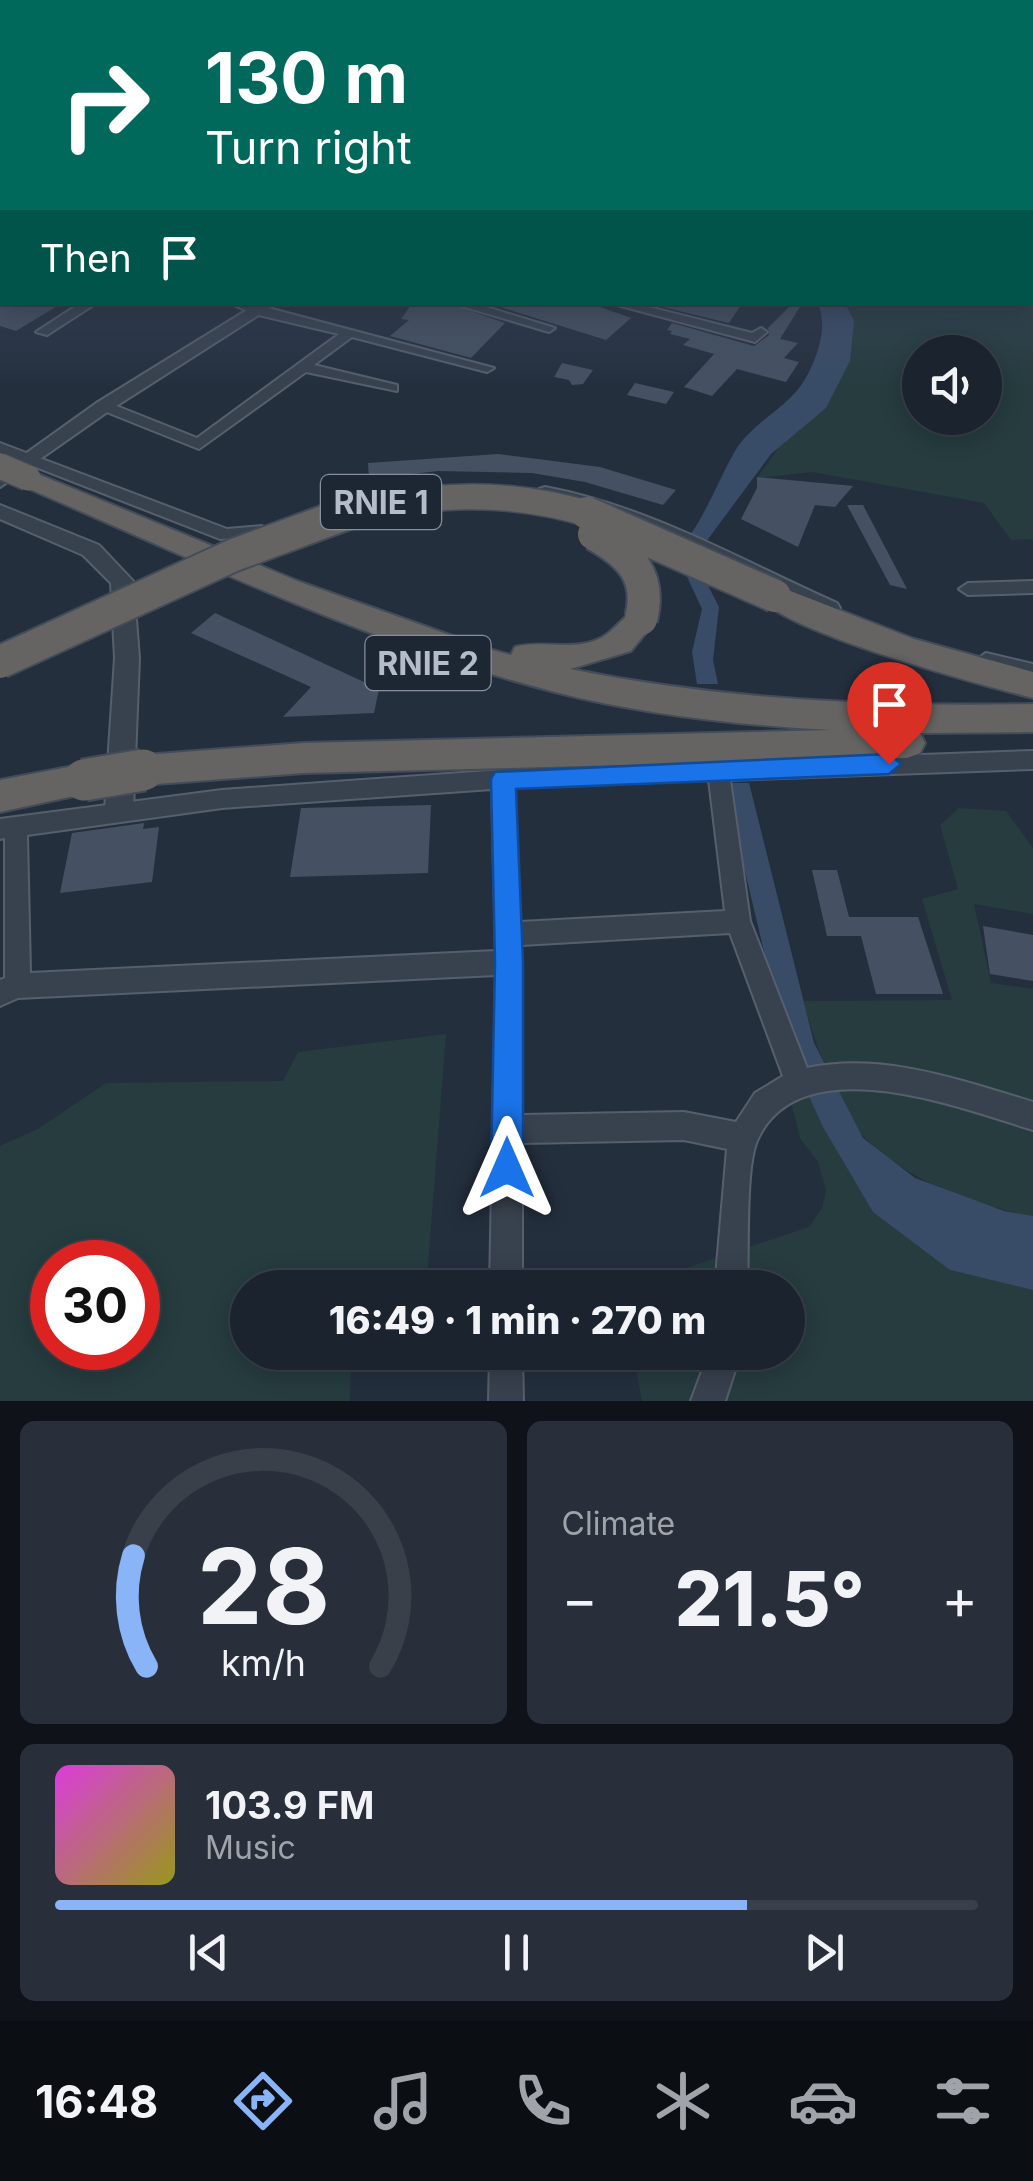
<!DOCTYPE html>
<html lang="en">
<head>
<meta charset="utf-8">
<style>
  body { margin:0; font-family:Inter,sans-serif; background:#282f3a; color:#f1f3f6; height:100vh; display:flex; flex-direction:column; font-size:38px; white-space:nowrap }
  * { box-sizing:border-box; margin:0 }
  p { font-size:32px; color:#a0a4aa }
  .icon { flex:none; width:55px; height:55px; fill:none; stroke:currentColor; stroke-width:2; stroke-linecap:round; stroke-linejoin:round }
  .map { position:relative; height:1401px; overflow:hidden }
  .side { display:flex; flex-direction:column; gap:20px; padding:20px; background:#0f1319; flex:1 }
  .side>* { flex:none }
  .banner { position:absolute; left:0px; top:0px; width:1035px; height:305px; box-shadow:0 5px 25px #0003,0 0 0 2px #39404a; background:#00695c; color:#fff; overflow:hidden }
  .fabs { position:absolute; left:902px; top:335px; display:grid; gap:20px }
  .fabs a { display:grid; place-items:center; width:100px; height:100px; border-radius:50%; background:#1b232e; box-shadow:0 5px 25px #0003,0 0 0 2px #39404a; font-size:50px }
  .speed { position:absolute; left:30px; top:1240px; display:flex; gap:20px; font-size:50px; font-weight:700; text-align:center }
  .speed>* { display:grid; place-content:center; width:130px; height:130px; border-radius:50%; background:#1b232e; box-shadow:0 5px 25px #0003,0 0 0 2px #39404a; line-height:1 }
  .speed .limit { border:15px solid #d22; background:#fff; color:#111 }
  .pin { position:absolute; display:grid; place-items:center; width:85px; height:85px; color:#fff; margin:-102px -42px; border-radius:50% 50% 50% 0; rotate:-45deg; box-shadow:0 0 10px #0007 }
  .pin .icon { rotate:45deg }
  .me { position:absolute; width:110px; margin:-55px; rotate:0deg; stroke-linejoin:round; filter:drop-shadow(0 0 8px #0008) }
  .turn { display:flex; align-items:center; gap:35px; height:210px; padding:0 40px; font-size:45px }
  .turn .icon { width:130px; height:130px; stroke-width:2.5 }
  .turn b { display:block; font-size:70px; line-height:85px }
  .then { display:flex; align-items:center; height:95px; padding:0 40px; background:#0003; gap:20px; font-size:38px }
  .big { font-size:75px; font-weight:800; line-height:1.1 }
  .side .tile { flex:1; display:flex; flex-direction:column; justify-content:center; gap:15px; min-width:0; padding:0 35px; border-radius:15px; background:#282f3a }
  .side .dial { align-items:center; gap:0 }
  .dial svg { height:260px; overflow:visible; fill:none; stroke:#39404a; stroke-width:7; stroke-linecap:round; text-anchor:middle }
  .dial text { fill:#f1f3f6; stroke:none }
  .song { display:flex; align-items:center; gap:30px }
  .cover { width:120px; height:120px; border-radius:15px; background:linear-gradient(135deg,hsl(300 70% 55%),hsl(60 70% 35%)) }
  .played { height:10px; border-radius:5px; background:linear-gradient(90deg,#8ab4f8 75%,#39404a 75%) }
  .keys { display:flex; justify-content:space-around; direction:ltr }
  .heat { display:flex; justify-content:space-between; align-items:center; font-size:55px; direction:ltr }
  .side .tiles { flex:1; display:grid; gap:20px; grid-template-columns:1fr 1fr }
  .tile:last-child { grid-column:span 2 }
  .trip { position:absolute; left:230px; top:1270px; width:575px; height:100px; border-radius:50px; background:#1b232e; box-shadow:0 5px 25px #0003,0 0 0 2px #39404a; font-weight:800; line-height:100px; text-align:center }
  .tab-bar { display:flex; height:160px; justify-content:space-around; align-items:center; background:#0b0e12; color:#a0a4aa }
  .tab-bar .icon { width:70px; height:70px }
  .tab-bar .selected { color:#8ab4f8 }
  .tab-bar b { font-size:45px; color:#f1f3f6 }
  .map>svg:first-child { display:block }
</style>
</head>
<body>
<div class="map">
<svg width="1033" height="1401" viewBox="0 0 1033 1401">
  <rect width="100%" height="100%" fill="#242f3e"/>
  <path fill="#263c3f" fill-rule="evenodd" d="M1033,283V539L1011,540L984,503L812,472L757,478L785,439L826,408L854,321L845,303L1032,302ZM920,352H985V418H920Z
    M959,808L1006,811L1033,848V914L974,904L991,983L1033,989V1216C974,1206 911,1182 867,1140C841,1116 812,1035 803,1001L952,1000L922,899L958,889L940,825Z
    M446,1034L427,1278L412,1287L248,1288V1352L351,1353L350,1401H0V1146L38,1129L106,1083L283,1081L298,1052ZM52,1262H138V1348H52Z
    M778,1049L950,1270L1033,1290V1401H642L633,1353L788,1352V1288L649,1287L674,1272L809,1227L822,1208L826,1191L818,1162L800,1138Z"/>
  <path fill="#394c67" d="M817,303H845L854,321L850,361L826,408L771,454L694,558L719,607L713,660L718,684H697L692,652L702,609L676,553C704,522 715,486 735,451C752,423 784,410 802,384C816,363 830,325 817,303Z
    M724,783H749L814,1043L863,1138L915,1178L1004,1211L1033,1216V1290L950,1270L873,1212L823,1127L787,1048Z"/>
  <path fill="#455162" d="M8,302H64L16,331L0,326V307Z
    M413,302H445L505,323L471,358L390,336L409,320L401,319Z
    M484,302H586L631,318L606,340Z
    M727,302L741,305L729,323L650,304Z
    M794,302H803L780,339L798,343L784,358L799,362L786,382L737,369L712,396L684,387L714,354L683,345L690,339L670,334L672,331L667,330L672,323L754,346L769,335L768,328Z
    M562,363L593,370L583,384L572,385L569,380L554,377Z
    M635,383L674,392L666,404L627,395Z
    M498,454L600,467L676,490L663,505L585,482L532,473L438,471L369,479L368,463Z
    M757,477L853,486L835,507L815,505L798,547L741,519L757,488Z
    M847,505H863L907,589L890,585Z
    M215,613L379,689L374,713L283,717L311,687L191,633Z
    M431,805L428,873L290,877L301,808Z
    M144,823L143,829L159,827L152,882L60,893L72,833Z
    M812,870H837L849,917H918L943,994H876L861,936H827Z
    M983,926L1033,935V981L990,974Z"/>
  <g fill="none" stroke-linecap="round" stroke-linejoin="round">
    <defs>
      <path id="minor" d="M0,203H2V209H0Z
        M2,295L5,302L0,304V296Z
        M82,302H98L47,335L36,332Z
        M227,302H246L494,368L487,372L352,337L314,365L397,385V391L306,372L199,449L99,409V403H109L197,438L339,334L254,314Z
        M448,302H470L555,328L549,332Z
        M606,302H629L752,333L761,328L767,332L755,342Z
        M0,443L227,529L262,526L270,531L262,536L220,539L0,453Z
        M545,487C651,507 740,560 837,603L840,608L831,614L825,613L651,528L581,504L539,495V489Z
        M1033,581V593L968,595L959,589L968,583Z
        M986,653L1033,664V678L979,665L976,660Z
        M1033,751V769L730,780L750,921L807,1068C883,1052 960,1080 1033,1102V1130C961,1108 799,1045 757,1141C745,1169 749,1253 747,1288H715L727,1149L684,1140L522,1143V1288H490L496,975L18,998L0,1006V980L5,978V838L0,839V819L222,790L503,770ZM709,780L725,911L520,922L514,787ZM492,789L496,951L30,973L27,835L222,808ZM730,933L783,1076L755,1093L736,1122L684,1112L522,1115L521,945Z
        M490,1352H522L523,1401H489Z
        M709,1352H741L725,1401H691Z"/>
      <path id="tertiary" d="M1032,262H1033V271H1032Z
        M260,302H279L110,410L0,487V472L98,402Z
        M0,505L99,545L133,581L139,658L133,810L129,818L119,822L109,818L105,810L115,658L111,583L83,555L0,519Z"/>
      <path id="trunk" d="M28,470L300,582L492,650L511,655L515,647C540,640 568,650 594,641C619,633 625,603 652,611L657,619L631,651L570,669C723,700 877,707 1033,704V732L920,733L925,743L920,753L907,758L304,773L143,785L130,781L124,770L130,759L143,755L304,743L832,730C739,725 645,715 555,692C368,644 195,560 18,484L14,478L18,472Z
        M775,585L914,639L1033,672V698C986,686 780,631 759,596L764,588Z
        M84,764L97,769L103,780L97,791L0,812V780Z"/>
    </defs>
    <use href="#minor" stroke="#565f6c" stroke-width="4"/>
    <use href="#tertiary" stroke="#565f6c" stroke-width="4"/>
    <use href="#trunk" stroke="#434c59" stroke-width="4"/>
    <use href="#minor" fill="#38414e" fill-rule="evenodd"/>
    <use href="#tertiary" fill="#38414e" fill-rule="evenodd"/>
    <use href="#trunk" fill="#656462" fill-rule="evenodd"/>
    <defs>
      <path id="trunk-bridge-far2" d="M0,466L28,478
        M338,516C424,493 509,488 595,516"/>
      <path id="trunk-bridge-far1" d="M587,513L775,596
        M594,534C630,554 652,576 641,619
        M0,662L234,555L348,513"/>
      <path id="trunk-bridge" d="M84,780L143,770"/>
    </defs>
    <use href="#trunk-bridge-far2" stroke="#434c59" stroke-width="28" stroke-linecap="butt"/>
    <use href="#trunk-bridge-far1" stroke="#434c59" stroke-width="36" stroke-linecap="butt"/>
    <use href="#trunk-bridge" stroke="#434c59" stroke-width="45" stroke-linecap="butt"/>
    <use href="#trunk-bridge-far2" stroke="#656462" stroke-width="25"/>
    <use href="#trunk-bridge-far1" stroke="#656462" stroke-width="32"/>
    <use href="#trunk-bridge" stroke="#656462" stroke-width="41"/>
  </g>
  <linearGradient id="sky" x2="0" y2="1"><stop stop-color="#141a22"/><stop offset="0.49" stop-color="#3f4d63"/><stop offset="1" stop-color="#3f4d63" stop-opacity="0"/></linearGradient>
  <rect width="1033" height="387" fill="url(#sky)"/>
  <path fill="#1a73e8" stroke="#114b97" stroke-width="2.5" d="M889,754L901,764L889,774L516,789L523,962V1168L519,1180L507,1185L495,1180L491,1168L495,962L491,779L495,772Z"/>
  <g text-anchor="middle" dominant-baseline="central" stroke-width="10" stroke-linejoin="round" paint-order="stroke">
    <g fill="#1d2633" stroke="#878f9c" stroke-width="2.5">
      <rect x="321" y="475" width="120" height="54" rx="8"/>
      <rect x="365.5" y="636" width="125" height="54" rx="8"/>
    </g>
    <g font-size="32" font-weight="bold" fill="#b4bcc9">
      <text x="381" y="502">RNIE 1</text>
      <text x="428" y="663">RNIE 2</text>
    </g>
  </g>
</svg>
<div class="fabs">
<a><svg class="icon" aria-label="sound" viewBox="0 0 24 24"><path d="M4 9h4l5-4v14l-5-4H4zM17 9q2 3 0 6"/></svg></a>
</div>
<div class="speed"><div class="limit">30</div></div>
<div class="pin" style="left:889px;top:764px;background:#d93025"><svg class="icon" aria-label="arrive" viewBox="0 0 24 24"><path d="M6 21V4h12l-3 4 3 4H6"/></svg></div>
<svg class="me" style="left:507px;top:1168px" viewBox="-20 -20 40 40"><path d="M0-17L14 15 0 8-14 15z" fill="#1a73e8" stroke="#fff" stroke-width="4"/></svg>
<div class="trip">16:49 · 1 min · 270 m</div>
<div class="banner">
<div class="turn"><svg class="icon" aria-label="right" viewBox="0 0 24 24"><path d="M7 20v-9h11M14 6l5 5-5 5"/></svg><div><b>130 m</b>Turn right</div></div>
<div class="then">Then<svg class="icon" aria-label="arrive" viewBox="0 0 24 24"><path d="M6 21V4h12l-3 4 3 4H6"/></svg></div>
</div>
</div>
<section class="side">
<div class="tiles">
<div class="tile dial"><svg viewBox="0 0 100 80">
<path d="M14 69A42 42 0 1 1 86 69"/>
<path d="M14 69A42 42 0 0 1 10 35" stroke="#8ab4f8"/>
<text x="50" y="56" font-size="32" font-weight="700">28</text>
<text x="50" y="72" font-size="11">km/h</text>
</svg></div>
<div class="tile"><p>Climate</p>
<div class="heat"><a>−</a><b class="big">21.5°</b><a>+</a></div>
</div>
<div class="tile">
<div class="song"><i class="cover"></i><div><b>103.9 FM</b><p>Music</p></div></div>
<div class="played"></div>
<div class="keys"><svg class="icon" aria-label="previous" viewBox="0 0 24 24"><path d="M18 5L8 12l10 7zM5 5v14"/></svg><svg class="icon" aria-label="pause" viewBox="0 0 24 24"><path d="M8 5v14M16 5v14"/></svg><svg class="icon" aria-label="next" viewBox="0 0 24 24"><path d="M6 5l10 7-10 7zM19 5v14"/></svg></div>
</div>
</div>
</section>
<nav class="tab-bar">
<b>16:48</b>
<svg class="icon selected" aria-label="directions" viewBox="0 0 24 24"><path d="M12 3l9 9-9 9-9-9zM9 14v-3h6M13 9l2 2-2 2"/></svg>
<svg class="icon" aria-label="music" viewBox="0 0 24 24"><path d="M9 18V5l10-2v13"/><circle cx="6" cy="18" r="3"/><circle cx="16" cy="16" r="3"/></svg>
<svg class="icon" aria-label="phone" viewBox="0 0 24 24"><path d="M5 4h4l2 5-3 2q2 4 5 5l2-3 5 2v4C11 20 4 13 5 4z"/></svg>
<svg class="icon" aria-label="climate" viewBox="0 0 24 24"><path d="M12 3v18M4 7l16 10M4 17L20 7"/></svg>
<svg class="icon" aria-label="car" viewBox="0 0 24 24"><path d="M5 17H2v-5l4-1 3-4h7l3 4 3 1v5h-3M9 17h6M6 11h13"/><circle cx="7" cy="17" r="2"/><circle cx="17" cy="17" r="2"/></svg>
<svg class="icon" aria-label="filters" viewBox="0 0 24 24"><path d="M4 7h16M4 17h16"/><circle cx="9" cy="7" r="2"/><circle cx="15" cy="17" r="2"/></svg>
</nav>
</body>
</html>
